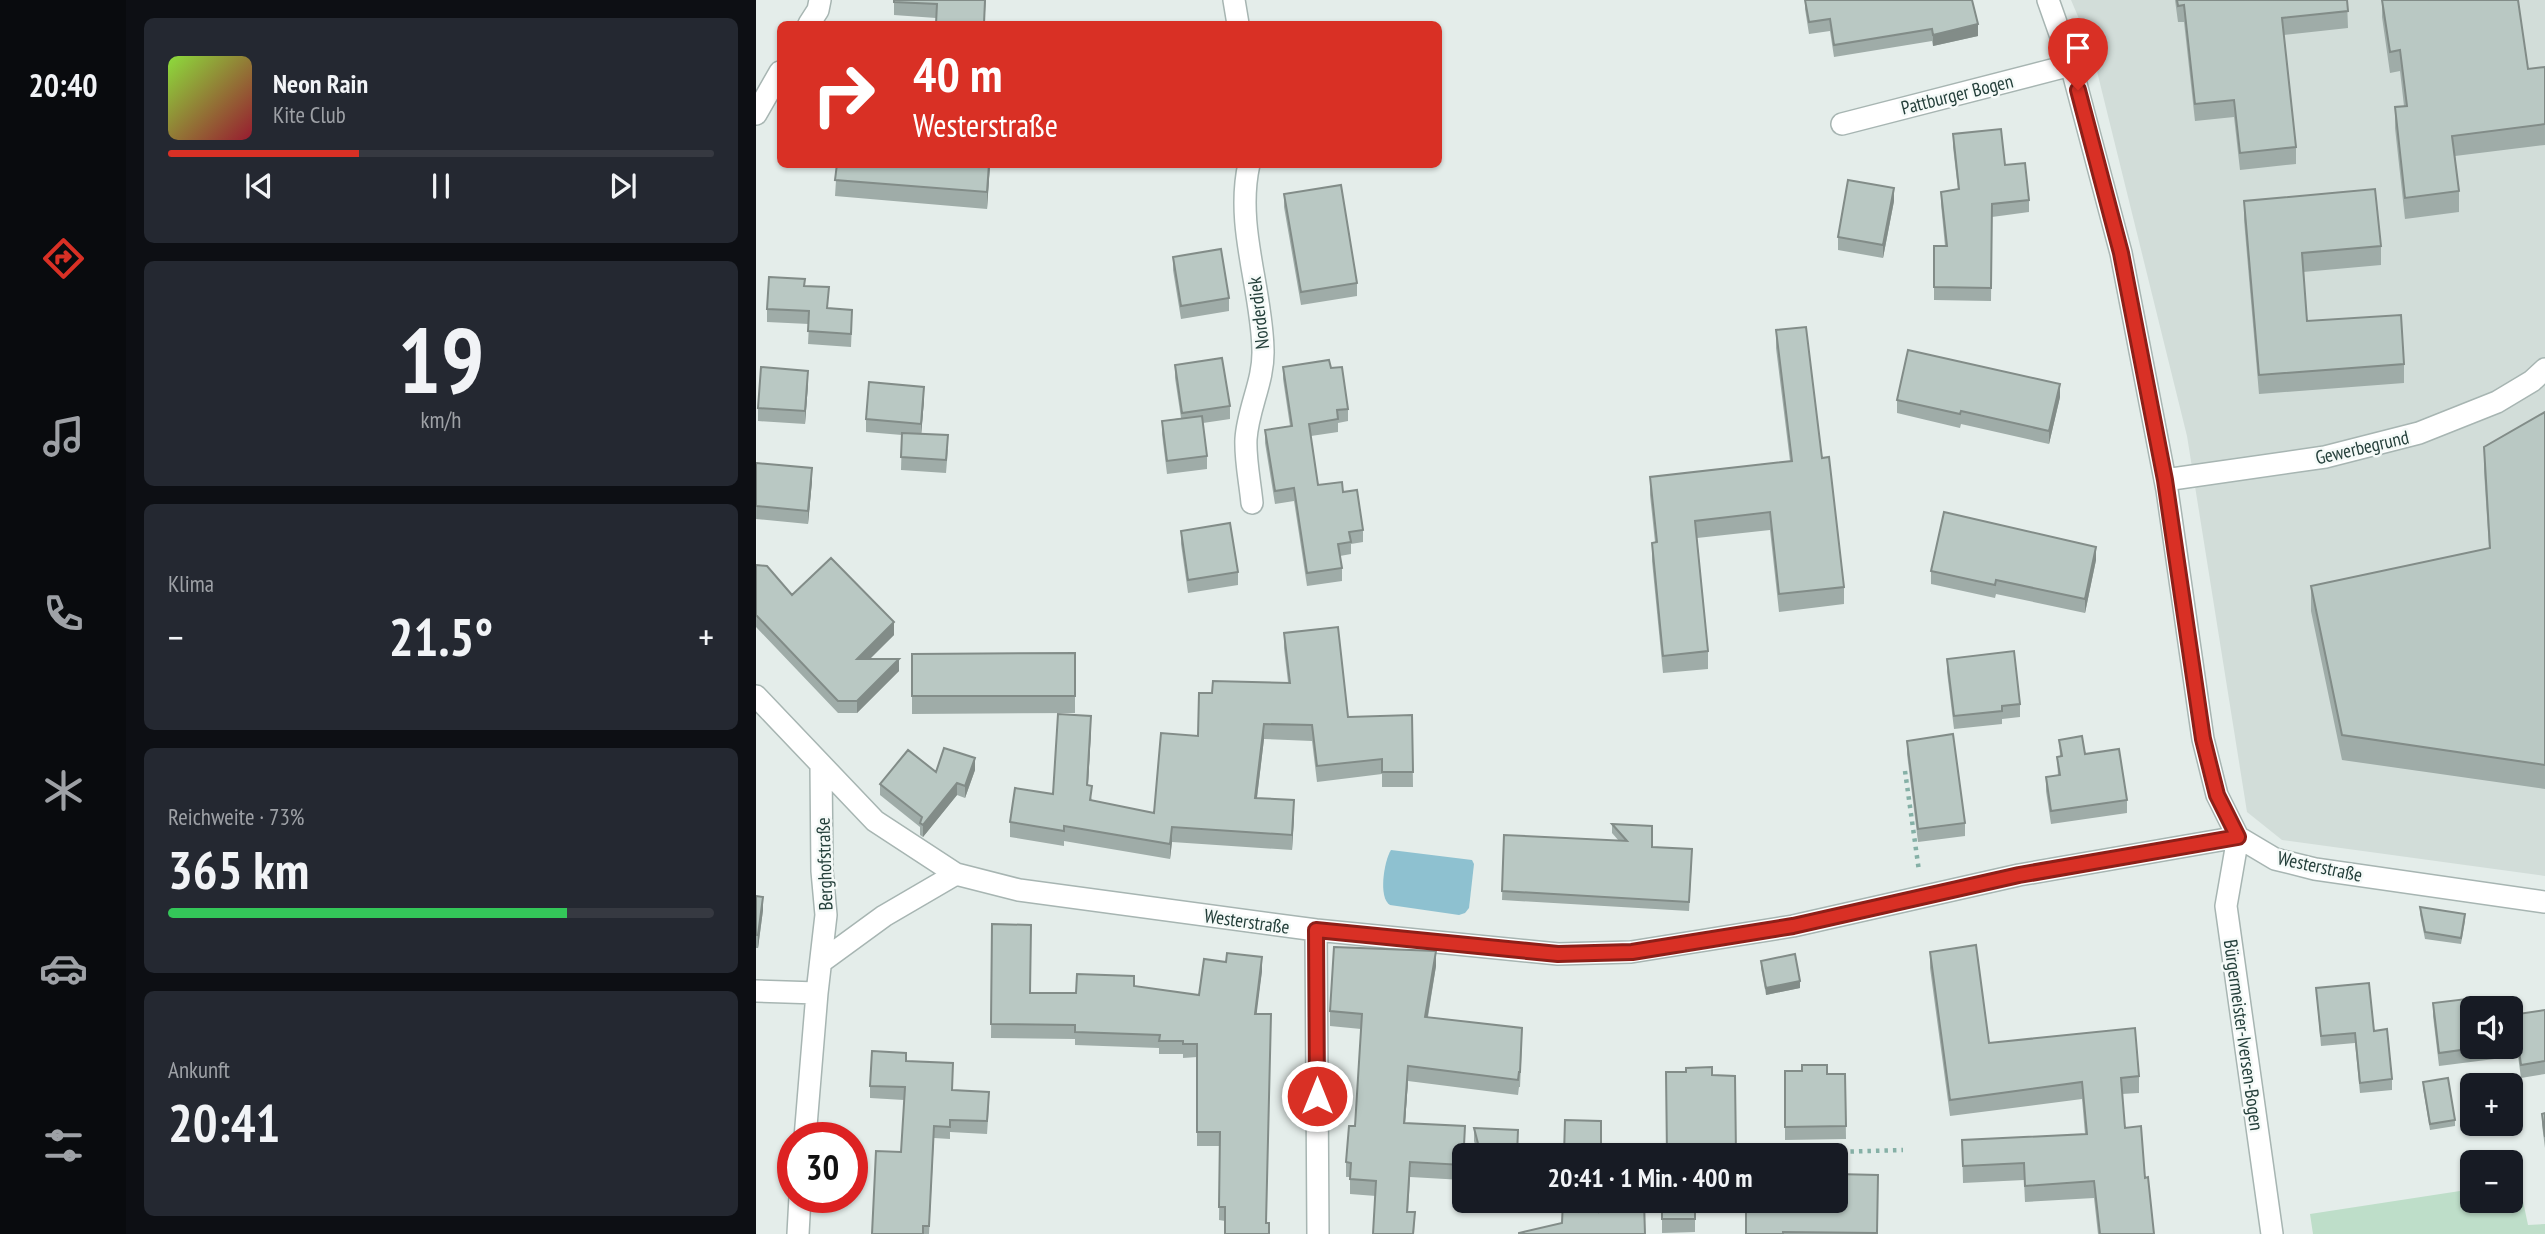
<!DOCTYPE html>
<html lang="de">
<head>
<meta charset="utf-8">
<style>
  body { margin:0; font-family:"PT Sans Narrow",sans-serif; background:#242831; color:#f1f3f6; height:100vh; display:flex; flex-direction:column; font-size:26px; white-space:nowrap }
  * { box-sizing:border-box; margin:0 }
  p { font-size:23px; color:#9ea1a6 }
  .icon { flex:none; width:38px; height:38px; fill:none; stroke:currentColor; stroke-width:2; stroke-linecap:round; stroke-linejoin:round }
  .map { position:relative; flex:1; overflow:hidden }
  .details { display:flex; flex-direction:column; gap:18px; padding:18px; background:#0d0f14; width:630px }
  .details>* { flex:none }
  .hud { position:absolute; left:21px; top:21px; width:665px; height:147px; border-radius:10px; box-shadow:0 2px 5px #0004; background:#d93025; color:#fff; overflow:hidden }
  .buttons { position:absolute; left:1704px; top:996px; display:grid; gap:14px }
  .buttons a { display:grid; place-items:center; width:63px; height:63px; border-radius:10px; background:#171b24; box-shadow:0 2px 5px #0004; font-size:35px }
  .speed { position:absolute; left:21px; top:1122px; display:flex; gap:14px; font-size:35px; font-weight:700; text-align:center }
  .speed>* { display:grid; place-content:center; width:91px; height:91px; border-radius:50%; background:#171b24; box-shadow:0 2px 5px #0004; line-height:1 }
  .speed .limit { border:10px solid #d22; background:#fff; color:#111 }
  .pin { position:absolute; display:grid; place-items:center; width:60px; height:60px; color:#fff; margin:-72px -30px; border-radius:50% 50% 50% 0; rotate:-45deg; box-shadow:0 0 7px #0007 }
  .pin .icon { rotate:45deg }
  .me { position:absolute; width:77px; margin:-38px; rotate:0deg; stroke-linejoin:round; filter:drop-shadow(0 0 5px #0008) }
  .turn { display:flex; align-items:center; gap:24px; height:147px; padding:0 21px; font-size:32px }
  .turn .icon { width:91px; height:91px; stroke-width:2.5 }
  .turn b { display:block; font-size:49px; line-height:60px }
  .big { font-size:52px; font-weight:700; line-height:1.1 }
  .details .card { flex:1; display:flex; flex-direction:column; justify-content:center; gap:10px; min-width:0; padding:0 24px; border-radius:10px; background:#242831 }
  .details .dial { align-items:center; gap:0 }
  .dial b { font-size:91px; line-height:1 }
  .song { display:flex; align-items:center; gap:21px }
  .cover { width:84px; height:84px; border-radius:10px; background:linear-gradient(135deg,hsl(90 70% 55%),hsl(350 70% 35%)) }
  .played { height:7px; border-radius:4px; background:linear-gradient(90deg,#d93025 35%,#363941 35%) }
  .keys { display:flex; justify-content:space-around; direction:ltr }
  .heat { display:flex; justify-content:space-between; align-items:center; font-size:38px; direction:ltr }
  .charge { height:10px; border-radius:5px; background:linear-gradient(90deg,#34c759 73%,#363941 0) }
  .trip { position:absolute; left:696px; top:1143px; width:396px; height:70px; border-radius:10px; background:#171b24; box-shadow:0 2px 5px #0004; font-weight:700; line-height:70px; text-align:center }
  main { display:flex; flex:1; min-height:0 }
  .dock { display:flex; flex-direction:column; width:126px; justify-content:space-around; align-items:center; background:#090b0e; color:#9ea1a6 }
  .dock .icon { width:49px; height:49px }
  .dock .active { color:#d93025 }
  .dock b { font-size:32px; color:#f1f3f6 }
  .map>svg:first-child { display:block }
</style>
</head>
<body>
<main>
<nav class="dock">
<b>20:40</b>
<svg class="icon active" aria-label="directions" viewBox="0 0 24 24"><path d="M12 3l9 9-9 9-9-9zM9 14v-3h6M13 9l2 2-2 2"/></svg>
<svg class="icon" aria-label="music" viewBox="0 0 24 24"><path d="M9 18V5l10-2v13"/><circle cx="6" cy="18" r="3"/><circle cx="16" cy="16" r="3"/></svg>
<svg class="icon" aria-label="phone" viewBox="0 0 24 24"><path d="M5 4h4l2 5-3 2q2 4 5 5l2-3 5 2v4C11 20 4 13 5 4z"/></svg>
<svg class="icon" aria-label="climate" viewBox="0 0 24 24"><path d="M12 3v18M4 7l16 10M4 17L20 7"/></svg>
<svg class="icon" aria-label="car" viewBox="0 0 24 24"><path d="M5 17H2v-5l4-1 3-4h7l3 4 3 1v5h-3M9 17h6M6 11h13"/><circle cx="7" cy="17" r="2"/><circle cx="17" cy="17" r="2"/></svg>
<svg class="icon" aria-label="filters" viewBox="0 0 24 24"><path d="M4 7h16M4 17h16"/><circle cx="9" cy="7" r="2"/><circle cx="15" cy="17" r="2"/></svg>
</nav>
<section class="details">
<div class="card">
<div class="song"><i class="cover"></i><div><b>Neon Rain</b><p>Kite Club</p></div></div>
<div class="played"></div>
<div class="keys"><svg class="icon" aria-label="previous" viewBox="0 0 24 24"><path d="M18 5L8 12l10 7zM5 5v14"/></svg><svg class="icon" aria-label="pause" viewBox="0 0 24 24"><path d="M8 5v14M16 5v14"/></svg><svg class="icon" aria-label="next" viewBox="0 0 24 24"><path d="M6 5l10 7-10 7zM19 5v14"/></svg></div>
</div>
<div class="card dial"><b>19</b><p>km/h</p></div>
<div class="card"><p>Klima</p>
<div class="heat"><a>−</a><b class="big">21.5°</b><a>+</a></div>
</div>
<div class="card"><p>Reichweite · 73%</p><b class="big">365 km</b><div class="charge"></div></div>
<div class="card"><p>Ankunft</p><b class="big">20:41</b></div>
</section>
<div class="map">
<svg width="1789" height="1234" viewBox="0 0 1789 1234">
  <rect width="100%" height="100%" fill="#e4edea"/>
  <path fill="#d2ddd9" d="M1315,0H1789V876L1526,840L1491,812L1431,436L1335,47Z"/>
  <path fill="#bedec9" d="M1763,1182L1772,1225L1789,1224V1234H1557L1554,1214L1717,1189V1200H1755V1183Z"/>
  <path fill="#8ec1d0" d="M635,850L716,860L718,864L713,908L709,913L703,915L634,905C622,898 628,861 635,850Z"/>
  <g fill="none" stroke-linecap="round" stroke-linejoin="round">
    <defs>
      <path id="minor" d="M478,0L482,24
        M1292,0L1315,65L1365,253L1411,490L1447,739L1461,795L1482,837
        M53,24L62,10L64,0
        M0,114L24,72
        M1086,124L1315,65
        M493,164C479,226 506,289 507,350C508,381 492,408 490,439C489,459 494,482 496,503
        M1409,480L1569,457L1663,433L1741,402L1776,381L1789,369
        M0,696L119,821L200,874L263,890L560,930L802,954L875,952L1037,926L1263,875L1482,837L1519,859L1559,869L1789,902
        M1482,837L1470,906L1516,1234
        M560,930L562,1234
        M65,962L128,916L200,874
        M0,991L61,993
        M49,1138L61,993L70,915L66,871L65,765
        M42,1234L44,1197"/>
    </defs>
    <use href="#minor" stroke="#a7b5b2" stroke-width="24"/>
    <path stroke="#85b0a6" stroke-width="4.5" stroke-dasharray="3.5 5" stroke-linecap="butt" d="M1149,771L1163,871
      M984,1155L1147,1150"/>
    <use href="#minor" stroke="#fff" stroke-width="21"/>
  </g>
  <path fill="#9faca8" d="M138,0H230L228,24H180V18L138,15Z
    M1049,0L1222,36L1177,46L1176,41L1078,57L1074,31L1053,34L1049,9Z
    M1419,0H1591L1592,28L1528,35L1540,147V164L1484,170L1478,117L1439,121L1428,22H1422Z
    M1626,0H1762L1772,69L1789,67V145L1699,156L1703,191V212L1649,219L1639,128V107L1648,106L1644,71L1634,73L1626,17Z
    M1197,134L1249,165L1273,200V212L1236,217L1235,301L1178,300V246H1189L1185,204V192L1202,190L1197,147Z
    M81,164H234L231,209L79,196Z
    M528,194L601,283V296L545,305L528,207Z
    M1138,201L1127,258L1082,250V237Z
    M1488,201L1625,246V265L1547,272L1551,321L1648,364V383L1503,394L1488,220Z
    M417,257L473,298V311L425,319L417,270Z
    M49,286L72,308L96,323L95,347L52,344L53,324L11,322V309Z
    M1020,330L1066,458L1088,587V604L1023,612L1014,530L941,538L952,651V669L907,673L896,561V543L899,542L894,495V477L1034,461L1020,348Z
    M419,365L474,406V419L447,423L451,456V469L411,474L406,434V421L425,418L419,378Z
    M527,367L575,368L592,409V421L582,423V432L555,436L562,485L587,492L607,530V542L595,544V554L584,556L586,568V581L551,586L538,501L519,504L509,443V430L534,426L527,379Z
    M52,384L49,424L2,421V408Z
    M1304,397L1293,444L1205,424L1204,428L1141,413V400Z
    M168,400L165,434L192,449L190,473L145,470L146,435L110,432V419Z
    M1789,412V789L1586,760L1555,611V586L1733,548L1728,471V447Z
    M0,463L56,481L52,524L0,519Z
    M425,531L482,572V585L432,593L425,544Z
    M1340,560L1329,613L1240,594L1239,598L1175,584V571Z
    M0,565L36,595L138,635L113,659L143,671L101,713H82L0,627Z
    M528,633L592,717L656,715L657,787H626V774L561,782L556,741L508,739L501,798L538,815L536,850L416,842L414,859L308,841V846L254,837V822L297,794L335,731L332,785L336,801L398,813L442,736L456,693L532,682L528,648Z
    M319,653V713L156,714V654Z
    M1191,659L1264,704V717L1246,719V724L1198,729L1191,672Z
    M1303,740L1329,754L1371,800V813L1295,824L1290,791V777L1302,776L1301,757L1304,756Z
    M1151,741L1209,823V836L1162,842L1151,754Z
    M219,770L209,798L201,795L167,837L164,835V827L124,795V784L180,772Z
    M856,824L896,847L936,858L933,911L746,900L748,835L863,841L856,833Z
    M0,896L7,910L2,948H0Z
    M1664,907L1709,921L1705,944L1669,939L1664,914Z
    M236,924L274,993H320L378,986L443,995L506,971L469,1221L463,1220L464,1146H441V1057L427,1058V1054H403V1048L319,1045V1039L235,1038Z
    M1174,952L1233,1043L1383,1076V1093L1366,1094L1369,1128L1389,1178L1398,1234H1342L1338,1198L1269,1202L1268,1180L1207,1183L1206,1140L1329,1134L1326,1099L1194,1116L1174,968Z
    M1005,961L1044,988L1010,995L1005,968Z
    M680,966L672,1017L766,1043L764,1087H763L762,1095L652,1081L649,1123L709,1141L707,1180L654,1177L652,1212H659L658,1234H617L620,1196L594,1194V1177H590V1162L599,1126L605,1029L574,1026V1011Z
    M1560,988L1618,1031L1636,1079V1090L1604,1093L1599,1043L1565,1046Z
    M1677,1003L1717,1046H1755V1015L1789,1010V1074L1765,1078L1762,1056L1683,1066L1677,1016Z
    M150,1061L197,1090L233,1105L231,1134L194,1132V1139L178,1138L173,1234H116L145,1152L148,1100L114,1098V1086Z
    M1029,1071L1071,1074H1089L1090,1139L1029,1140Z
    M1667,1082L1699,1120V1126L1674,1130L1667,1088Z
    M1789,1113V1148L1786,1125V1114Z
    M718,1128L762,1130V1155H722L718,1141Z
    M1122,1175L1121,1234H990V1209L939,1210V1232L906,1233V1200H1080Z"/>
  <path fill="#828c88" d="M1222,24V36L1177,46V35Z
    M233,164H234L231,209V192Z
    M1138,188V201L1127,258V245Z
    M52,371V384L49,424V411Z
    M1304,384V397L1293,444V431Z
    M168,387V400L165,437V424Z
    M56,468V481L52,524V511Z
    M1340,547V560L1329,613V599Z
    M138,622V635L101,672V659Z
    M143,659V671L101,713V701Z
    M335,716V731L331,800V785Z
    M508,724V739L499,813V798Z
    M219,758V770L209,798V786Z
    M201,783V795L167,837V825Z
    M538,800V815L536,850V835Z
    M416,827V842L414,859V844Z
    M7,897V910L2,948V935Z
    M680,951V966L669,1032V1017Z
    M506,957V971L499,1027V1014Z
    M1044,981V988L1010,995V988Z
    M652,1066V1081L648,1138V1123Z
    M709,1126V1141L707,1180V1165Z"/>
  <path fill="#b9c8c3" stroke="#828c88" stroke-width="2" d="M138,0H229L228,24H180L181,4L138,2Z
    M1049,0H1216L1222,24L1177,35L1176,29L1078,45L1074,19L1053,22Z
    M1421,0H1591L1592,11L1526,18L1540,147L1484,153L1478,100L1439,104L1428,5L1422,6Z
    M1626,0H1762L1772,69L1789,67V124L1696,136L1703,191L1649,198L1639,107L1651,106L1644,50L1634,52Z
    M1245,129L1249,165L1269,163L1273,200L1236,204L1235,288L1178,287V246H1191L1185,192L1203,189L1197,134Z
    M81,164H233L231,192L79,180Z
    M1092,180L1138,188L1127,245L1082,237Z
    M585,185L601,283L545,292L528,194Z
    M1619,189L1625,246L1546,253L1551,321L1645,315L1648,364L1503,375L1488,201Z
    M465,249L473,298L425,306L417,257Z
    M13,277L49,279L48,286L73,287L71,308L96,310L95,334L52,331L53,311L11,309Z
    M1050,327L1066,458L1073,457L1088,587L1023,594L1014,512L939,521L952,651L907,656L896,543L901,542L894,477L1036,461L1020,330Z
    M1152,350L1304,384L1293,431L1205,411L1204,414L1141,400Z
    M466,358L474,406L426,413L419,365Z
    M573,360L575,368L586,367L592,409L581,410L582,419L553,424L562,485L586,482L587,492L601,490L607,530L593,532L595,542L582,544L586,568L551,573L538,488L519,491L509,430L536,426L527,367Z
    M5,367L52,371L49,411L2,408Z
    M113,382L168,387L165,424L110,419Z
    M1789,412V765L1586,735L1555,586L1734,548L1728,447Z
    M446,416L451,456L411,461L406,421Z
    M146,433L192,435L190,460L145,457Z
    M0,463L56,468L52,511L0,506Z
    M1188,512L1340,547L1329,599L1240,580L1239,585L1175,571Z
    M474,523L482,572L432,580L425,531Z
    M75,558L138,622L101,659H143L101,701H82L0,615V565L11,566L36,595Z
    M582,627L592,717L656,715L657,772H626V759L561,766L556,725L508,724L499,798L538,800L536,835L416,827L414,844L308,826V831L254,822L259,788L297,794L302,714L335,716L331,785L336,786L334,800L398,813L405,733L442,736L443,693H456L457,681L534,683L528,633Z
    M1258,651L1264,704L1246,706V711L1198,716L1191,659Z
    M319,653V696H156V654Z
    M1197,734L1209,823L1162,829L1151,741Z
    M1326,736L1329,754L1363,749L1371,800L1295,811L1290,777L1304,775L1301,757L1306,756L1303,740Z
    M188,748L219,758L209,786L201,783L167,825L164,823L166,817L124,784L152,750L180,772Z
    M856,824L896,826V847L936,849L933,902L746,891L748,835L871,841Z
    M0,896L7,897L2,935H0Z
    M1664,907L1709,914L1705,938L1669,932Z
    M236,924L275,925L274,993H320L321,974L378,976V986L443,995L448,959L470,962L471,953L506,957L499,1014H515L510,1223H513V1234H469V1207H463L464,1132H441V1044H427V1041H403L404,1035L319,1032V1025L235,1024Z
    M1220,945L1233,1043L1379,1028L1383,1076L1365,1078L1369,1128L1385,1126L1389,1178L1392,1177L1398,1234H1344L1338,1181L1269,1186L1268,1163L1207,1166L1206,1140L1331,1134L1326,1082L1194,1100L1174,952Z
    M578,947L680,951L669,1017L766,1028L764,1072H763L762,1080L652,1066L648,1123L709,1126L707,1165L654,1162L651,1212H659L657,1234H617L620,1181L594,1179L595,1163L590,1162L593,1126H599L606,1014L574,1011Z
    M1039,954L1044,981L1010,988L1005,961Z
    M1613,983L1618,1031L1631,1029L1636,1079L1604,1083L1599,1033L1565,1036L1560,988Z
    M1727,997L1729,1008H1717V1046H1734L1683,1053L1677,1003Z
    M1789,1010V1061L1765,1065L1762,1043L1755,1044V1015Z
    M116,1051L150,1053V1061L197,1063L196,1090L233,1092L231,1121L194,1120V1127L178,1126L173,1226H167V1234H116L120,1151L145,1152L149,1087L114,1086Z
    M1046,1065H1071V1074H1089L1090,1126L1029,1127V1071H1046Z
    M956,1067V1075L979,1076L980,1155H911L910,1072H930V1068Z
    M1692,1078L1699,1120L1674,1124L1667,1082Z
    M1789,1113V1137L1786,1114Z
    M809,1120L845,1121V1155H808Z
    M718,1128L762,1130L761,1155H725Z
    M1080,1174L1122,1175L1121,1233L1027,1232V1234H990V1200H1080Z
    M807,1200H843V1212L888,1201L889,1234H763V1233L806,1223Z
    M906,1200H939V1219H906Z"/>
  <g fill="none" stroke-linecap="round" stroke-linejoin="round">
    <defs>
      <path id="route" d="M561,1096L560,930L802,954L876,952L1037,926L1263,875L1482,837L1461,795L1447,739L1409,480L1365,253L1322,90"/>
    </defs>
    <use href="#route" stroke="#8d1f18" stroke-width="18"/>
    <use href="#route" stroke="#d93025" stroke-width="12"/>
  </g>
  <g text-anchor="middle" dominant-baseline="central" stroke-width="5" stroke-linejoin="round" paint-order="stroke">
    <g font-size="19" fill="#243f3a" stroke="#f5faf8">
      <text transform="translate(1201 94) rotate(-14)">Pattburger Bogen</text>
      <text transform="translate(502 313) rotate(-97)">Norderdiek</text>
      <text transform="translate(1606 447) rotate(-13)">Gewerbegrund</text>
      <text transform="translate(68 864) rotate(-92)">Berghofstraße</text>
      <text transform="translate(1564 866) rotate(12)">Westerstraße</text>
      <text transform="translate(491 921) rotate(8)">Westerstraße</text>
      <text transform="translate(1488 1035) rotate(82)">Bürgermeister-Iversen-Bogen</text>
    </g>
  </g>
</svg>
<div class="buttons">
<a><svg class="icon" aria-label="sound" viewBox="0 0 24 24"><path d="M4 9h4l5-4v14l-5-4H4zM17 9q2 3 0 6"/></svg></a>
<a>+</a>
<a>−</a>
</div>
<div class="speed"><div class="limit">30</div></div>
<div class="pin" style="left:1322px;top:90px;background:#d93025"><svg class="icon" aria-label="arrive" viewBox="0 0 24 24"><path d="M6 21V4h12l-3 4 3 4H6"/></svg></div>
<svg class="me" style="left:561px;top:1096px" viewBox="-20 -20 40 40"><circle r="17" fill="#d93025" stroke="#fff" stroke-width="3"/><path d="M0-11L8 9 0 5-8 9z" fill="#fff"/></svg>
<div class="trip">20:41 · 1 Min. · 400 m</div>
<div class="hud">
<div class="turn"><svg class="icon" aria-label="right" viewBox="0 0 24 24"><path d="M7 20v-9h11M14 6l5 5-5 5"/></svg><div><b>40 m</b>Westerstraße</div></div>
</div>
</div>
</main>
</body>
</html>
